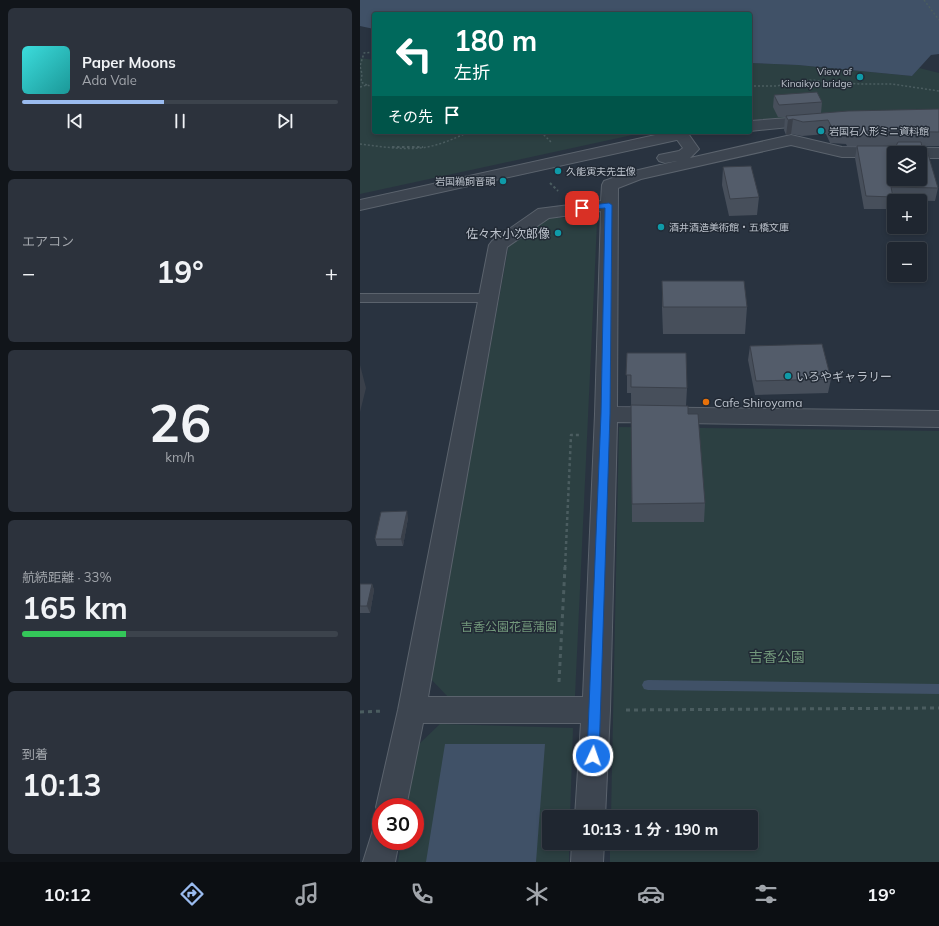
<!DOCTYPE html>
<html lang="ja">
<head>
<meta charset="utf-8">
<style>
  body { margin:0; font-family:Mulish,"Noto Sans JP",sans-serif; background:#2c323c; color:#f1f3f6; height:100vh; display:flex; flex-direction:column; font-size:15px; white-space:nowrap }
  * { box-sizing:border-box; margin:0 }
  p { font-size:13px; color:#a1a5ab }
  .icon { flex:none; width:22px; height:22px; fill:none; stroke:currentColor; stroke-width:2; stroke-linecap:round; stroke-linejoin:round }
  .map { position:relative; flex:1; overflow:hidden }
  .side { display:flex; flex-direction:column; gap:8px; padding:8px; background:#11151a; width:360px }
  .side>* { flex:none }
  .hud { position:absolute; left:12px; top:12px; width:380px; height:122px; border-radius:4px; box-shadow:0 2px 6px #0003,0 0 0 1px #3c434c; background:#00695c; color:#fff; overflow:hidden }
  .buttons { position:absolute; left:527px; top:146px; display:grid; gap:8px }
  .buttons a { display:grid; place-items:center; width:40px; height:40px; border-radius:4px; background:#1f2630; box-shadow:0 2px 6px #0003,0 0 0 1px #3c434c; font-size:20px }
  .speed { position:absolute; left:12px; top:798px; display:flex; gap:8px; font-size:20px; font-weight:700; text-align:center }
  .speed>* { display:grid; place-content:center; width:52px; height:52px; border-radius:50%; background:#1f2630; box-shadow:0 2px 6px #0003,0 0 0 1px #3c434c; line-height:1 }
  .speed .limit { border:6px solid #d22; background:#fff; color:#111 }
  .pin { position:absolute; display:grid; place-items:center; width:34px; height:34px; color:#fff; margin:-17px; border-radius:8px; box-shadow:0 2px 6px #0006 }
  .me { position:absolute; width:44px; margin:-22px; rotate:3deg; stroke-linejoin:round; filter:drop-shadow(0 0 3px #0008) }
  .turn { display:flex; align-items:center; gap:14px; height:84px; padding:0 16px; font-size:18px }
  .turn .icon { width:52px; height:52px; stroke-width:2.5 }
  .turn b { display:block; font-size:28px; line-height:34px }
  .then { display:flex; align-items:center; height:38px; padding:0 16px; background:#0003; gap:8px; font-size:15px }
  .big { font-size:30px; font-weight:700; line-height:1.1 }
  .side .widget { flex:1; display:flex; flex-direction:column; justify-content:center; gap:6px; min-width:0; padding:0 14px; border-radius:6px; background:#2c323c }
  .side .dial { align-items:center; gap:0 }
  .dial b { font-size:52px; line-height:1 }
  .song { display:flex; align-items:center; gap:12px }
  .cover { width:48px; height:48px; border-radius:6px; background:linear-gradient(135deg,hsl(180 70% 55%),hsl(180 70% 35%)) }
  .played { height:4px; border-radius:2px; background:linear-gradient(90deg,#9abbef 45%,#3c434c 45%) }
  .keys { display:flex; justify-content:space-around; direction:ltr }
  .heat { display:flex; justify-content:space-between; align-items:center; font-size:22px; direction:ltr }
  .charge { height:6px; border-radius:3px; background:linear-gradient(90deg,#34c759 33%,#3c434c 0) }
  .trip { position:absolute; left:182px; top:810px; width:216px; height:40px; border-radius:4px; background:#1f2630; box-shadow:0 2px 6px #0003,0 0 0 1px #3c434c; font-weight:700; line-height:40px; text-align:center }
  .menu { display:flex; height:64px; justify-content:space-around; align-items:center; background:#0c0f13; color:#a1a5ab }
  .menu .icon { width:28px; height:28px }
  .menu .current { color:#9abbef }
  .menu b { font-size:18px; color:#f1f3f6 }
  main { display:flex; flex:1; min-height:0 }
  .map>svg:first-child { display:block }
</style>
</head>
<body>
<main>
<section class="side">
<div class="widget">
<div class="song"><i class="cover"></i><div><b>Paper Moons</b><p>Ada Vale</p></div></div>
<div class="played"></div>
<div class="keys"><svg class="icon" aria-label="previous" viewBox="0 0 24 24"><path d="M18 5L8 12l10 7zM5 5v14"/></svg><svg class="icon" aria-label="pause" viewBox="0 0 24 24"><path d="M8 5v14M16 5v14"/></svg><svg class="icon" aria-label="next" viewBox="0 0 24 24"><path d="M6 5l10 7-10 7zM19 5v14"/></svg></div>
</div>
<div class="widget"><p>エアコン</p>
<div class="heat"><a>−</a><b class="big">19°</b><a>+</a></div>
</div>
<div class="widget dial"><b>26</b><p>km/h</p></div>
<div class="widget"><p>航続距離 · 33%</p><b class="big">165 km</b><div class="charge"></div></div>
<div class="widget"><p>到着</p><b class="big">10:13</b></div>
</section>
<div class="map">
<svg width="579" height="862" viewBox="0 0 579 862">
  <rect width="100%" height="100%" fill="#293340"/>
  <path fill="#2c4042" d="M0,58L14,60V132H286L0,194Z
    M390,63L438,65L552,76L559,68L579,73V112L478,114L390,120Z
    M186,218H229L237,223L215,696L88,697L70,678L149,244Z
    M259,427L579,431V862H250V843H391V817H251Z
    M80,724L213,728L210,817H189V843H209V862H38L41,841H55V807H47L57,746Z"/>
  <path fill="#405167" d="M0,0H579V54L571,55L552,76L438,65L390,63V14H14V29L0,26Z
    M85,744H185L176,862H66Z"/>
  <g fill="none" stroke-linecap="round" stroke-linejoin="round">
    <path fill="#405167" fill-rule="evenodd" d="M288,680L579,684V694L288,690L284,689L282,685L284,681Z"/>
    <defs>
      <path id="service" d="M0,294H128L132,295L134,298L132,301L128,302H0Z"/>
      <path id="minor" d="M455,116L460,118L463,121L460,124L390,131V121Z
        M315,132H327L339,149L330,158L431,135L482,147L579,148V158H560V153H534V157H482L431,145L281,179L258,188L257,407L579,411V427L257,422L250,710L245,817H215L221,723H63L46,807H21L20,817L16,807L38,710L129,245L132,241L178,209L241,201L242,185L244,181L270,172L317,161L305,163L299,161L297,158L299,155L319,151L323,148L313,134ZM241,211L235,414L223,697H68L147,247L189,218Z
        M21,827V841H39L35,862H3L13,830Z
        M212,843H244L243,862H211Z"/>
      <path id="tertiary" d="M309,132H327L329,134L326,137L321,139L0,210V200Z"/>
    </defs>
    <use href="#service" stroke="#5b636d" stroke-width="2"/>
    <use href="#minor" stroke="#5b636d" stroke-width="2"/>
    <use href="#tertiary" stroke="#5b636d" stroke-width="2"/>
    <path stroke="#4b5d60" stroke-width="1.5" stroke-dasharray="2 2" stroke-linecap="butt" d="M564,0L579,20
      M7,85L1,82L2,74L0,66L4,53L14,52
      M390,86H416L449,80L499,84H532L579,91
      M0,87L7,85L14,87
      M181,132L192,143
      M0,144C19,146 39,150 59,148C76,147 93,139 109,132"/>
    <path stroke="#4b5d60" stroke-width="2" stroke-dasharray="2.5 2.5" stroke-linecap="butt" d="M32,147H63
      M190,183L198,191"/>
    <path stroke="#4b5d60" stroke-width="2.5" stroke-dasharray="3 3" stroke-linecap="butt" d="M205,568L211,435H219"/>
    <path stroke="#4b5d60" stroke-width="3" stroke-dasharray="4 4" stroke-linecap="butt" d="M199,682L205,567
      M266,710L579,708
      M0,712L23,711"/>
    <use href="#service" fill="#3d4550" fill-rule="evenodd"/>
    <use href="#minor" fill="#3d4550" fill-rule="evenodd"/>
    <use href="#tertiary" fill="#3d4550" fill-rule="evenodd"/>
  </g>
  <path fill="#474f5b" d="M414,95L462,102L461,113L579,109V146H562L578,188L575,201L532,200L531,209H504L495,158L497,146H534H487L486,144L470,143L466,134L442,136L431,134L426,135L424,130L425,117H418L413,107Z
    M363,167L399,197L397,215L369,216L362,185Z
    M302,281L387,307L385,334H303L302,308Z
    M390,346L471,379L468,393L395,395L388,360Z
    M267,353L327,388L326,406L345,503L344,522H272L271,393H267Z
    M48,518L43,546H17L15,539Z
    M0,584H12L14,590L10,613H0Z"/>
  <path fill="#3a404a" d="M433,119L431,134L426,135L428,120Z
    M0,365L6,388L0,412Z
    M47,511L48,518L43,546L41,539Z
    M12,584L14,590L10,613L7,606Z"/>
  <path fill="#535c6a" stroke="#3a404a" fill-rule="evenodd" d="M457,92L462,102L419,105L414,95Z
    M579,109V132L490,131L489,129L472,128L468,120L443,122L433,119L428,120L426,116L488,111Z
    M538,142H561L562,147H566L578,188L531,187L533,197L506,196L497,146H536ZM534,153H560V179H534Z
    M391,166L399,197L370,199L363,167Z
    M302,281H384L387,307H303Z
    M462,344L471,379L396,381L390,346Z
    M267,353H326L327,388L271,387V375H266Z
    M271,405L328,406V414H338L345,503L272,504Z
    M47,511L41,539H15L21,512Z
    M0,584H12L7,606H0Z"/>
  <path fill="#1a73e8" stroke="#114b97" d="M249,203L252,205L250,414L239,756L238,760L233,762L229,760L227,756L241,414L245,208L222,210L219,208L222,206Z"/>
  <g fill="#0f9aa8" stroke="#222a35" stroke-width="1.5">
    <circle cx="500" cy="77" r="4"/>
    <circle cx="461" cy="131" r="4"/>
    <circle cx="198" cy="171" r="4"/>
    <circle cx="143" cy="181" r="4"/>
    <circle cx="301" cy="227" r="4"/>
    <circle cx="198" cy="233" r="4"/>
    <circle cx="428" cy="376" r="4"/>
  </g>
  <circle fill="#e8710a" stroke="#222a35" stroke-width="1.5" cx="346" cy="402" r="4"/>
  <g text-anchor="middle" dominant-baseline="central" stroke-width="3" stroke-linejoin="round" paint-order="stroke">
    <g font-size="10" fill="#bac0ca" stroke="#222a35" text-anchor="start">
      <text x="492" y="71" text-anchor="end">View of<tspan x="492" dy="12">Kinaikyo bridge</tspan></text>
      <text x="469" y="131">岩国石人形ミニ資料館</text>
      <text x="206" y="171">久能寅夫先生像</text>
      <text x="135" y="181" text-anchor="end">岩国鵜飼音頭</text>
      <text x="309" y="227">酒井酒造美術館・五橋文庫</text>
    </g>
    <g font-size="12" fill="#bac0ca" stroke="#222a35" text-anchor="start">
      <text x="190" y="233" text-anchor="end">佐々木小次郎像</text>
      <text x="436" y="376">いろやギャラリー</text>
      <text x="354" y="402">Cafe Shiroyama</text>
    </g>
    <g font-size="12" fill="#73997c" stroke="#222a35">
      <text x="149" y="626">吉香公園花菖蒲園</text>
    </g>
    <g font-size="14" fill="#73997c" stroke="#222a35">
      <text x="417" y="657">吉香公園</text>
    </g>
  </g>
</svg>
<div class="buttons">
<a><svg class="icon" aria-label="layers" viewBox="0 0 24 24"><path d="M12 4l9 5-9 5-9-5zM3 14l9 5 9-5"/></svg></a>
<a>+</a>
<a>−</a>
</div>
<div class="speed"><div class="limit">30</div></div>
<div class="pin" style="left:222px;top:208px;background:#d93025"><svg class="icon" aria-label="arrive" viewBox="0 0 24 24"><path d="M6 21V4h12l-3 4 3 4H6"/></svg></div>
<svg class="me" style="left:233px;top:756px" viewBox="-20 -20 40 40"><circle r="17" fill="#1a73e8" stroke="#fff" stroke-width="3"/><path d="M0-11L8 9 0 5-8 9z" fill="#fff"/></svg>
<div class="trip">10:13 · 1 分 · 190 m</div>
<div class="hud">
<div class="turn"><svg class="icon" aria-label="left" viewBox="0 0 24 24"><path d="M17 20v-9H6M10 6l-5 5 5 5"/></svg><div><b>180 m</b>左折</div></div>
<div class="then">その先<svg class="icon" aria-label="arrive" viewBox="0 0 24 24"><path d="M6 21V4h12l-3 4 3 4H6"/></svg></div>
</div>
</div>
</main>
<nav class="menu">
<b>10:12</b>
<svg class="icon current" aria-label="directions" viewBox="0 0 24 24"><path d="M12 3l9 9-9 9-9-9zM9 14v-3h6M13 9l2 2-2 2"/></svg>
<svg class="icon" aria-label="music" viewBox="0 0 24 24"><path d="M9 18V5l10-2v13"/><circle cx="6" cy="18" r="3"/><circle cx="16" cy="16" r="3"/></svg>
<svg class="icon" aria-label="phone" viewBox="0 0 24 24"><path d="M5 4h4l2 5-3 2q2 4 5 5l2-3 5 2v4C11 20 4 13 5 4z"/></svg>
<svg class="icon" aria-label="climate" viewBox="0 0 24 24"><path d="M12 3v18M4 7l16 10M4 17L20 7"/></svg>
<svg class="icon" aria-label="car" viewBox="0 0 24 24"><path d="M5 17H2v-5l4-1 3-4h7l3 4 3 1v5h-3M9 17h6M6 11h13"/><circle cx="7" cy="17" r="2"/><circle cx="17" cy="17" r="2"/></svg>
<svg class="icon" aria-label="filters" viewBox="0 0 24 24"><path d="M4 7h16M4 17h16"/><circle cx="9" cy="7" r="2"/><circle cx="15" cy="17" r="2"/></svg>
<b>19°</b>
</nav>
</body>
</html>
